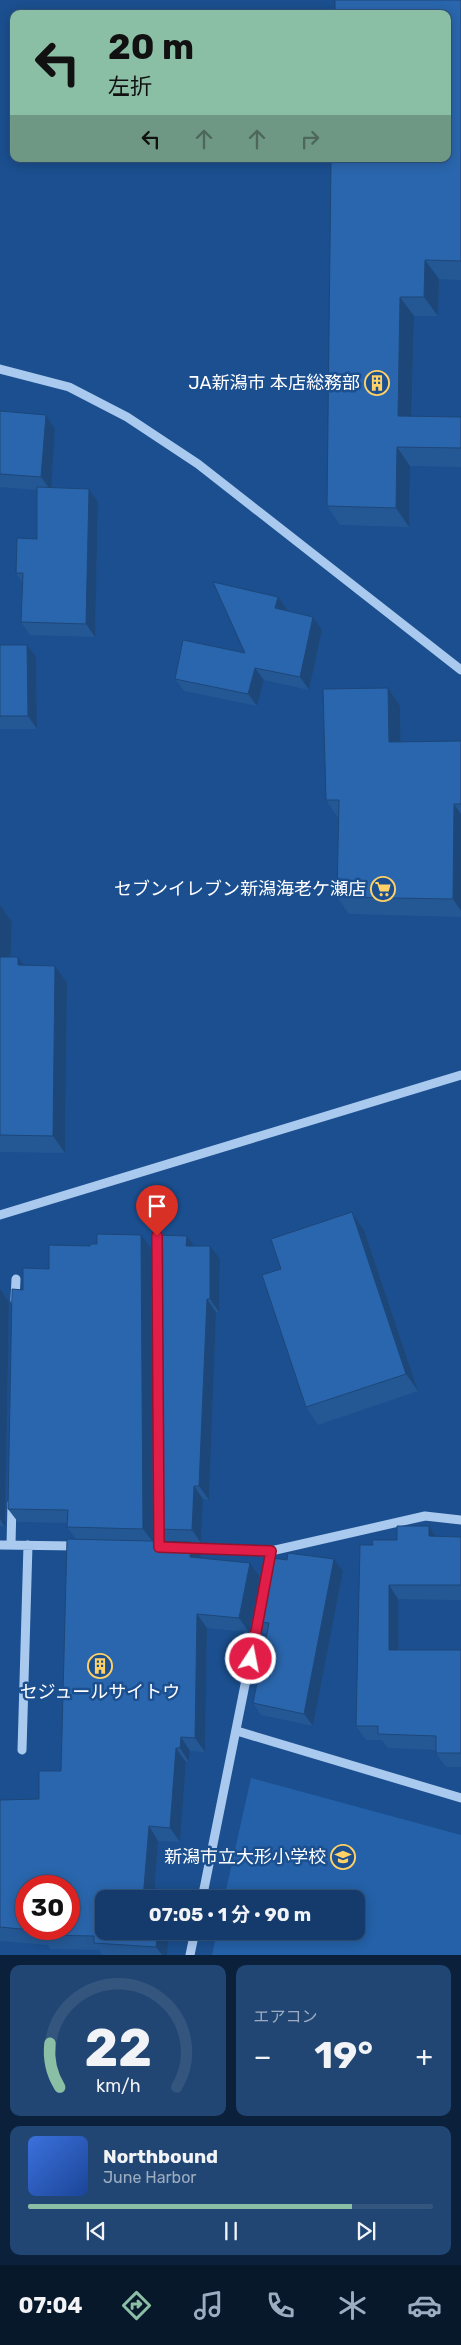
<!DOCTYPE html>
<html lang="ja">
<head>
<meta charset="utf-8">
<style>
  body { margin:0; font-family:Rubik,"Noto Sans JP",sans-serif; background:#214673; color:#f1f3f6; height:100vh; display:flex; flex-direction:column; font-size:19px; white-space:nowrap }
  * { box-sizing:border-box; margin:0 }
  p { font-size:16px; color:#9dadc1 }
  .icon { flex:none; width:28px; height:28px; fill:none; stroke:currentColor; stroke-width:2; stroke-linecap:round; stroke-linejoin:round }
  .map { position:relative; height:1955px; overflow:hidden }
  .side { display:flex; flex-direction:column; gap:10px; padding:10px; background:#0b203b; flex:1 }
  .side>* { flex:none }
  .guide { position:absolute; left:10px; top:10px; width:441px; height:152px; border-radius:10px; box-shadow:0 2px 12px #0003,0 0 0 1px #33557e; background:#8abfa5; color:#111; overflow:hidden }
  .speed { position:absolute; left:15px; top:1875px; display:flex; gap:10px; font-size:25px; font-weight:700; text-align:center }
  .speed>* { display:grid; place-content:center; width:65px; height:65px; border-radius:50%; background:#143b6b; box-shadow:0 2px 12px #0003,0 0 0 1px #33557e; line-height:1 }
  .speed .limit { border:8px solid #d22; background:#fff; color:#111 }
  .pin { position:absolute; display:grid; place-items:center; width:42px; height:42px; color:#fff; margin:-51px -21px; border-radius:50% 50% 50% 0; rotate:-45deg; box-shadow:0 0 5px #0007 }
  .pin .icon { rotate:45deg }
  .me { position:absolute; width:55px; margin:-28px; rotate:11deg; stroke-linejoin:round; filter:drop-shadow(0 0 4px #0008) }
  .turn { display:flex; align-items:center; gap:18px; height:105px; padding:0 15px; font-size:22px }
  .turn .icon { width:65px; height:65px; stroke-width:2.5 }
  .turn b { display:block; font-size:35px; line-height:42px }
  .lanes { display:flex; align-items:center; height:48px; padding:0 15px; background:#0003; justify-content:center; gap:25px; direction:ltr }
  .lanes .off { opacity:.35 }
  .big { font-size:38px; font-weight:700; line-height:1.1 }
  .side .card { flex:1; display:flex; flex-direction:column; justify-content:center; gap:8px; min-width:0; padding:0 18px; border-radius:10px; background:#214673 }
  .side .dial { align-items:center; gap:0 }
  .dial svg { height:130px; overflow:visible; fill:none; stroke:#33557e; stroke-width:7; stroke-linecap:round; text-anchor:middle }
  .dial text { fill:#f1f3f6; stroke:none }
  .song { display:flex; align-items:center; gap:15px }
  .cover { width:60px; height:60px; border-radius:8px; background:linear-gradient(135deg,hsl(220 70% 55%),hsl(220 70% 35%)) }
  .played { height:5px; border-radius:2px; background:linear-gradient(90deg,#8abfa5 80%,#33557e 80%) }
  .keys { display:flex; justify-content:space-around; direction:ltr }
  .heat { display:flex; justify-content:space-between; align-items:center; font-size:28px; direction:ltr }
  .side .tiles { flex:1; display:grid; gap:10px; grid-template-columns:1fr 1fr }
  .card:last-child { grid-column:span 2 }
  .trip { position:absolute; left:95px; top:1890px; width:270px; height:50px; border-radius:10px; background:#143b6b; box-shadow:0 2px 12px #0003,0 0 0 1px #33557e; font-weight:700; line-height:50px; text-align:center }
  .tab-bar { display:flex; height:80px; justify-content:space-around; align-items:center; background:#08182b; color:#9dadc1 }
  .tab-bar .icon { width:35px; height:35px }
  .tab-bar .on { color:#8abfa5 }
  .tab-bar b { font-size:22px; color:#f1f3f6 }
  .map>svg:first-child { display:block }
</style>
</head>
<body>
<div class="map">
<svg width="461" height="1955" viewBox="0 0 461 1955">
  <rect width="100%" height="100%" fill="#1b4f8f"/>
  <path fill="#2461a8" d="M251,1778L461,1835V1955H212L217,1931H356V1899H224Z"/>
  <g fill="none" stroke-linecap="round" stroke-linejoin="round">
    <path stroke="#a9c9ee" stroke-width="9" d="M0,369L69,387L127,417L198,464L461,670
      M0,1215L461,1075
      M15,1300L16,1279
      M159,1522V1547
      M0,1545L77,1546
      M11,1545L12,1503
      M183,1547L271,1551L425,1516L461,1520
      M266,1578L271,1551
      M237,1731L461,1798
      M22,1750L28,1545
      M202,1899L259,1615
      M190,1955L195,1931"/>
  </g>
  <path fill="#245895" d="M461,0V280L439,279L438,316H414L412,416L461,417V467L410,466L409,527L340,525L327,506Z
    M0,411L46,415L55,429L51,488L89,489L98,502L95,637L30,635L21,622L22,582L16,573L37,539V490L0,487Z
    M278,597L287,609V611L322,630L309,690L264,680L257,706L184,691L175,679L245,653Z
    M0,645L36,657L37,729H0Z
    M388,688L400,706L401,742L461,741V917L349,914L337,897L338,818L326,800Z
    M0,905L12,922L11,957H18L23,965L67,983L65,1153L0,1152Z
    M352,1212L364,1230L418,1391L318,1425L306,1407L281,1269Z
    M187,1236L194,1246L220,1259L219,1312H216L209,1500L203,1499L201,1543H192L201,1556L200,1558L250,1563L260,1577L249,1632L207,1628L205,1752L190,1751L189,1762H186L180,1842L158,1841L154,1899H104L169,1931L167,1955H102L99,1950L50,1949L48,1945L0,1941V1800L39,1799L61,1771L76,1539L67,1527V1523L18,1522L8,1509L23,1290L49,1269L151,1248L153,1541H164L156,1529Z
    M0,1289L9,1302L5,1527L0,1526Z
    M436,1537H461V1600L398,1599L399,1650H461V1767H446L436,1753V1750L388,1748L382,1740H366L356,1726L373,1545L397,1540Z
    M334,1559L343,1571L313,1726L261,1715L253,1703L267,1634L262,1633L253,1621L272,1567L287,1560Z"/>
  <path fill="#1d4779" d="M425,260L439,279L438,316L424,297Z
    M400,297L414,316L411,435L398,416Z
    M46,415L55,429L51,491L41,477Z
    M397,447L410,466L409,527L396,508Z
    M89,489L98,502L95,637L86,624Z
    M278,597L287,609L284,621L275,608Z
    M313,617L322,630L309,690L300,677Z
    M27,645L36,657L37,729L28,716Z
    M255,668L264,680L257,706L248,694Z
    M388,688L400,706L401,760L389,742Z
    M454,804L461,814V911L453,899Z
    M0,905L12,922L10,974L0,959Z
    M18,957L30,974L18,965Z
    M55,966L67,983L65,1153L53,1136Z
    M352,1212L364,1230L418,1391L406,1374Z
    M141,1235L151,1248L153,1542L143,1529Z
    M187,1236L196,1249L186,1246Z
    M210,1246L220,1259L219,1312L210,1299Z
    M0,1289L9,1302L5,1527L0,1519Z
    M207,1299L216,1312L209,1500L199,1486Z
    M194,1486L203,1499L201,1543L192,1530Z
    M429,1526L438,1540L429,1536Z
    M191,1542L201,1556L200,1571L190,1557Z
    M334,1559L343,1571L313,1726L304,1714Z
    M250,1563L260,1577L249,1632L239,1618Z
    M389,1585L398,1599L399,1664L389,1650Z
    M197,1614L207,1628L205,1752L195,1738Z
    M181,1737L190,1751L189,1762L180,1748Z
    M176,1748L186,1762L180,1842L170,1828Z
    M149,1826L158,1841L154,1899H143Z
    M158,1931H169L167,1955H162L156,1947Z"/>
  <path fill="#2a66ad" stroke="#1d4779" fill-rule="evenodd" d="M335,0H461V261L425,260L424,297H400L398,416L461,417V448L397,447L396,508L327,506L331,159H448V14H335Z
    M0,411L46,415L41,477L0,474Z
    M37,487L89,489L86,624L21,622L23,573H16L17,538L37,539Z
    M213,582L278,597L275,608L313,617L300,677L255,668L248,694L175,679L183,640L245,653Z
    M0,645H27L28,716H0Z
    M388,688L389,742L461,741V804H454L453,899L337,897L339,800H326L323,689Z
    M0,957H18V965L55,966L53,1136L0,1135Z
    M352,1212L406,1374L306,1407L262,1275L281,1269L271,1239Z
    M97,1234L141,1235L143,1529L67,1527L68,1510L8,1509L12,1289L23,1290V1268L49,1269V1245L90,1246V1244H97Z
    M154,1235L187,1236L186,1246H210V1299H207L199,1486H194L192,1530L156,1529Z
    M397,1526H429V1536L461,1537V1585H389V1650H461V1753H436V1736L378,1734V1726H356L360,1545H373L372,1540H397Z
    M67,1539L191,1542L190,1557L250,1563L239,1618L197,1614L195,1738L181,1737L180,1748H176L170,1828L149,1826L143,1899H104V1931H158L156,1947L94,1943V1936L41,1935V1931L0,1927V1800L39,1799V1771H61ZM26,1886H69V1929H26Z
    M288,1553L334,1559L304,1714L253,1703L269,1623L253,1621L264,1566L272,1567L273,1558L287,1560Z"/>
  <g fill="none" stroke-linecap="round" stroke-linejoin="round">
    <defs>
      <path id="route" d="M157,1236L159,1547L271,1551L251,1659"/>
    </defs>
    <use href="#route" stroke="#92132f" stroke-width="12"/>
    <use href="#route" stroke="#e11d48" stroke-width="9"/>
  </g>
  <defs>
    <symbol id="building-ring" viewBox="-11 -11 22 22"><circle r="9.5" fill="#1b4f8f" stroke="#ffd166" stroke-width="1.5"/><path d="M-4-6H4V6H1V3H-1V6H-4ZM-2.5-4.3h1.7v1.8h-1.7ZM.8-4.3h1.7v1.8H.8ZM-2.5-1h1.7V.8h-1.7ZM.8-1h1.7V.8H.8Z" fill="#ffd166"/></symbol>
    <symbol id="supermarket-ring" viewBox="-11 -11 22 22"><circle r="9.5" fill="#1b4f8f" stroke="#ffd166" stroke-width="1.5"/><path d="M-6-5.5h2.5l.6 2H6L4.5 2H-2.5L-4.4-4H-6ZM-1.5 3.2a1.3 1.3 0 1 0 .1 0ZM3 3.2a1.3 1.3 0 1 0 .1 0Z" fill="#ffd166"/></symbol>
    <symbol id="school-ring" viewBox="-11 -11 22 22"><circle r="9.5" fill="#1b4f8f" stroke="#ffd166" stroke-width="1.5"/><path d="M0-5L7-2L0 1L-7-2ZM-4 1L0 2.5L4 1V4Q0 6-4 4Z" fill="#ffd166"/></symbol>
  </defs>
  <g fill-rule="evenodd">
    <use href="#building-ring" x="363" y="369" width="28" height="28"/>
    <use href="#supermarket-ring" x="369" y="875" width="28" height="28"/>
    <use href="#building-ring" x="86" y="1652" width="28" height="28"/>
    <use href="#school-ring" x="329" y="1843" width="28" height="28"/>
  </g>
  <g text-anchor="middle" dominant-baseline="central" stroke-width="5" stroke-linejoin="round" paint-order="stroke">
    <g font-size="18" fill="#fff" stroke="#1b4f8f" text-anchor="end">
      <text x="360" y="383">JA新潟市 本店総務部</text>
      <text x="366" y="889">セブンイレブン新潟海老ケ瀬店</text>
      <text x="100" y="1692" text-anchor="middle">セジュールサイトウ</text>
      <text x="326" y="1857">新潟市立大形小学校</text>
    </g>
  </g>
</svg>
<div class="speed"><div class="limit">30</div></div>
<div class="pin" style="left:157px;top:1236px;background:#d93025"><svg class="icon" aria-label="arrive" viewBox="0 0 24 24"><path d="M6 21V4h12l-3 4 3 4H6"/></svg></div>
<svg class="me" style="left:251px;top:1659px" viewBox="-20 -20 40 40"><circle r="17" fill="#e11d48" stroke="#fff" stroke-width="3"/><path d="M0-11L8 9 0 5-8 9z" fill="#fff"/></svg>
<div class="trip">07:05 · 1 分 · 90 m</div>
<div class="guide">
<div class="turn"><svg class="icon" aria-label="left" viewBox="0 0 24 24"><path d="M17 20v-9H6M10 6l-5 5 5 5"/></svg><div><b>20 m</b>左折</div></div>
<div class="lanes"><svg class="icon" aria-label="left" viewBox="0 0 24 24"><path d="M17 20v-9H6M10 6l-5 5 5 5"/></svg><svg class="icon off" aria-label="ahead" viewBox="0 0 24 24"><path d="M12 20V5M6 11l6-6 6 6"/></svg><svg class="icon off" aria-label="ahead" viewBox="0 0 24 24"><path d="M12 20V5M6 11l6-6 6 6"/></svg><svg class="icon off" aria-label="right" viewBox="0 0 24 24"><path d="M7 20v-9h11M14 6l5 5-5 5"/></svg></div>
</div>
</div>
<section class="side">
<div class="tiles">
<div class="card dial"><svg viewBox="0 0 100 80">
<path d="M14 69A42 42 0 1 1 86 69"/>
<path d="M14 69A42 42 0 0 1 8 42" stroke="#8abfa5"/>
<text x="50" y="56" font-size="32" font-weight="700">22</text>
<text x="50" y="72" font-size="11">km/h</text>
</svg></div>
<div class="card"><p>エアコン</p>
<div class="heat"><a>−</a><b class="big">19°</b><a>+</a></div>
</div>
<div class="card">
<div class="song"><i class="cover"></i><div><b>Northbound</b><p>June Harbor</p></div></div>
<div class="played"></div>
<div class="keys"><svg class="icon" aria-label="previous" viewBox="0 0 24 24"><path d="M18 5L8 12l10 7zM5 5v14"/></svg><svg class="icon" aria-label="pause" viewBox="0 0 24 24"><path d="M8 5v14M16 5v14"/></svg><svg class="icon" aria-label="next" viewBox="0 0 24 24"><path d="M6 5l10 7-10 7zM19 5v14"/></svg></div>
</div>
</div>
</section>
<nav class="tab-bar">
<b>07:04</b>
<svg class="icon on" aria-label="directions" viewBox="0 0 24 24"><path d="M12 3l9 9-9 9-9-9zM9 14v-3h6M13 9l2 2-2 2"/></svg>
<svg class="icon" aria-label="music" viewBox="0 0 24 24"><path d="M9 18V5l10-2v13"/><circle cx="6" cy="18" r="3"/><circle cx="16" cy="16" r="3"/></svg>
<svg class="icon" aria-label="phone" viewBox="0 0 24 24"><path d="M5 4h4l2 5-3 2q2 4 5 5l2-3 5 2v4C11 20 4 13 5 4z"/></svg>
<svg class="icon" aria-label="climate" viewBox="0 0 24 24"><path d="M12 3v18M4 7l16 10M4 17L20 7"/></svg>
<svg class="icon" aria-label="car" viewBox="0 0 24 24"><path d="M5 17H2v-5l4-1 3-4h7l3 4 3 1v5h-3M9 17h6M6 11h13"/><circle cx="7" cy="17" r="2"/><circle cx="17" cy="17" r="2"/></svg>
</nav>
</body>
</html>
